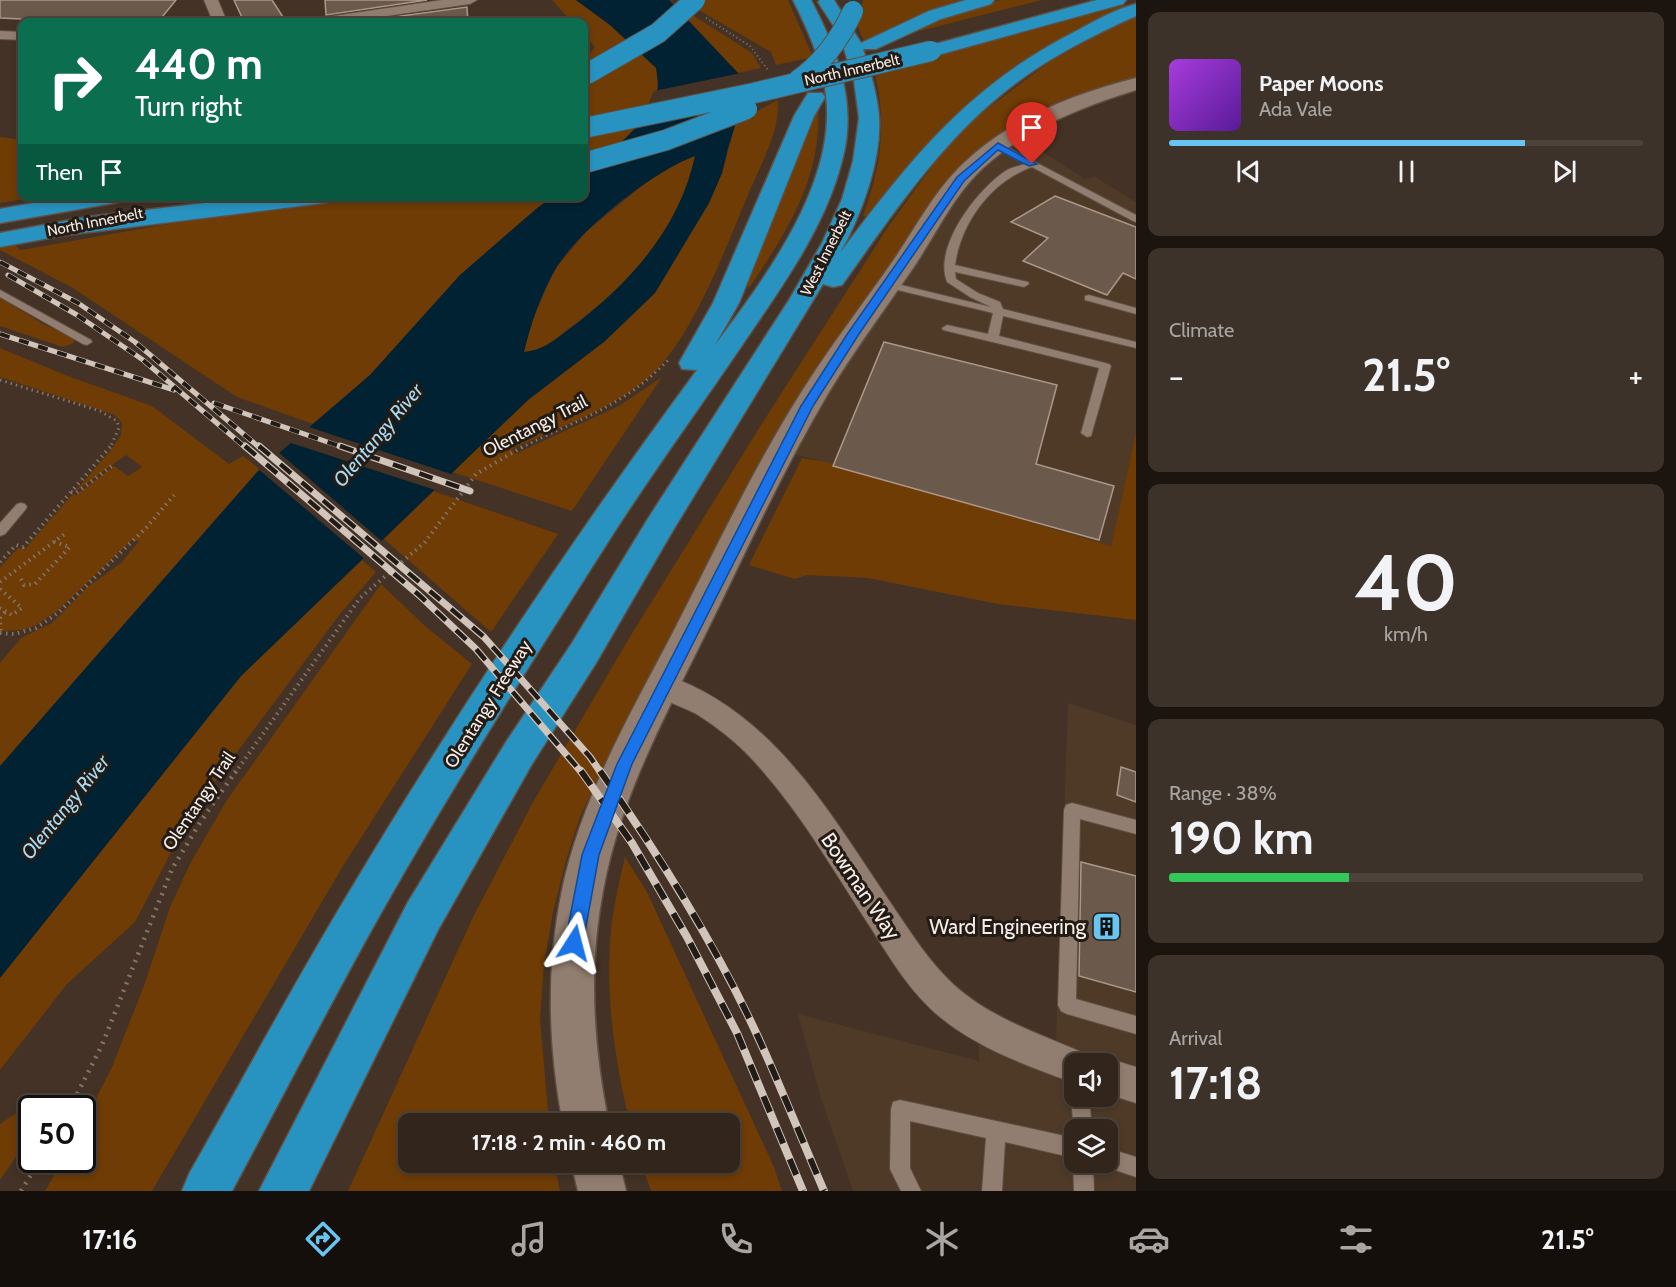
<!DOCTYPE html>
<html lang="en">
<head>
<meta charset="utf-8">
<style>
  body { margin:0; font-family:Cabin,sans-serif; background:#3d3229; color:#f1f3f6; height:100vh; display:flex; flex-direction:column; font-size:22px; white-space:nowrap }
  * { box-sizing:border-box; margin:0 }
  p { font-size:20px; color:#a8a5a3 }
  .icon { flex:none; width:33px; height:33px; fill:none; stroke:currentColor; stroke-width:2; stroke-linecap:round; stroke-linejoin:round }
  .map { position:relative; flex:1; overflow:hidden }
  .sheet { display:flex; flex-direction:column; gap:12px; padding:12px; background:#1c150f; width:540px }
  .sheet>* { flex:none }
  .top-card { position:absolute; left:18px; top:18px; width:570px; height:183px; border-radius:12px; box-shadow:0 3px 9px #0003,0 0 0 2px #4d433b; background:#0b6e4f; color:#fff; overflow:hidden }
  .fabs { position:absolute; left:1064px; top:1053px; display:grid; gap:12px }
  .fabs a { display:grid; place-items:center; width:54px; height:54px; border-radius:12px; background:#32261c; box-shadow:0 3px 9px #0003,0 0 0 2px #4d433b; font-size:30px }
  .speed { position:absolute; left:18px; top:1095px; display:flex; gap:12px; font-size:30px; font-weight:700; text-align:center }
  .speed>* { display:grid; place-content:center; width:78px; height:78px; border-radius:50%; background:#32261c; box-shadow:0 3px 9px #0003,0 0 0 2px #4d433b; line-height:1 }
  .speed .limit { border:3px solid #111; border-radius:9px; background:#fff; color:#111 }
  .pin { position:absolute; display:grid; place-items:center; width:51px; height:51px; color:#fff; margin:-62px -26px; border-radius:50% 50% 50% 0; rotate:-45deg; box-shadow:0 0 6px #0007 }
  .pin .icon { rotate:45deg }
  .me { position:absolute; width:66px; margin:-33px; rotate:9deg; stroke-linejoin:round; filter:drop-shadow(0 0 4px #0008) }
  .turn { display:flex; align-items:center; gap:21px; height:126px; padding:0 18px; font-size:27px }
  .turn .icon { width:78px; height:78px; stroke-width:2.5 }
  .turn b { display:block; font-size:42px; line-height:51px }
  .then { display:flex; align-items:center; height:57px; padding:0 18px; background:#0003; gap:12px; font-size:22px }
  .big { font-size:45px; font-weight:700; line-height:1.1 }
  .sheet .widget { flex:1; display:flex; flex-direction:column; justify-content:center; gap:9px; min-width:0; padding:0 21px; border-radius:12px; background:#3d3229 }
  .sheet .dial { align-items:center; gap:0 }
  .dial b { font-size:78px; line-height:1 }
  .song { display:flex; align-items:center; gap:18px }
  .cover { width:72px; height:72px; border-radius:9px; background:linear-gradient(135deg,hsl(280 70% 55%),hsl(270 70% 35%)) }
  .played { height:6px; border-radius:3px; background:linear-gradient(90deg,#68c4f0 75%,#4d433b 75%) }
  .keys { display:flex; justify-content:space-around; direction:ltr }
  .heat { display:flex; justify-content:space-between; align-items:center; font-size:33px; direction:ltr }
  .charge { height:9px; border-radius:4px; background:linear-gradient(90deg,#34c759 38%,#4d433b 0) }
  .trip { position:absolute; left:398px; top:1113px; width:342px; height:60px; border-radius:12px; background:#32261c; box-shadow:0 3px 9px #0003,0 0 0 2px #4d433b; font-weight:700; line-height:60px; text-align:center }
  .tab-bar { display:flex; height:96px; justify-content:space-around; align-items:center; background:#140f0b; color:#a8a5a3 }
  .tab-bar .icon { width:42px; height:42px }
  .tab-bar .active { color:#68c4f0 }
  .tab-bar b { font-size:27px; color:#f1f3f6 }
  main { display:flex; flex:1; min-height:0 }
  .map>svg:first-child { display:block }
</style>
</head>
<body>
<main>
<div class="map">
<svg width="1136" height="1191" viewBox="0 0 1136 1191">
  <rect width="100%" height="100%" fill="#433225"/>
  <path fill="#4f3a28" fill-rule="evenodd" d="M1009,130L1085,179L1095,177L1136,202V432L1111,546L827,462L771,449L810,381Z
    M1068,703L1136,725V1191H853L820,1095L798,1014L979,1061L978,1020L1056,1041ZM1074,1064H1107V1096H1074ZM1074,1130H1107V1162H1074Z"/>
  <path fill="#6f3c05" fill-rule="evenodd" d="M552,0H576L610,25L657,68C657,76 659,85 657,92C646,127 611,151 584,172V54L590,53L595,47L584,35V22H572Z
    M705,0H788L813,57L776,65L771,52L697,9Z
    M863,0H968L911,18L864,41L857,25Z
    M1000,0H1042L892,38L928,21Z
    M1136,2V5C1093,28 1047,49 1006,75C950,111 908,165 870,218L863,216C881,165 887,127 875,73Z
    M691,14L752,53L761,68L738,73L687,19Z
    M1136,15V80L993,141L752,483L612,748L580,817L567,857L553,912L544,965L540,1018L549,1123L408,1124V1162L554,1163L560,1191H348L473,917L532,804L628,640L761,425L888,227L938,158L975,118L1053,59Z
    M778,100C780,131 762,162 750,190C727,245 693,338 649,377C611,410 557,428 512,449L515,454L619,406L662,377L572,511L452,472L528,400L605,341L655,293L709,203L722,173L736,122Z
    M818,104C823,176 788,230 750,287L744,286Z
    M0,137L22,140V196L35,197L0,203Z
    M695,155C680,228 630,284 571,327C555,339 545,350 524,352L531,323L555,269L587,231L659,172Z
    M384,197H552L460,275L370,375L313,424L237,397L73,288L0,250V234L21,250L191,220Z
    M0,298L43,324L74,338V343L63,347L0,326Z
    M0,348L68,376L152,406L229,464L243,456L261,470L0,766V663L21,638L52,623L89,586L121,563L139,541L132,540L56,612L36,625L23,630L0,631V567L18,548L25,549L111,450L121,435L122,423L115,415L0,377ZM126,455L142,467L128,476L114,466L76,495L72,494Z
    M1136,432V620L998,604L868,578L807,575L795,579L749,565L802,458L827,462L1111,546Z
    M433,491L558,534L491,632L384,539Z
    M362,560L376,572L340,614L191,814L135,922L67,984L0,1070V978L241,676Z
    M381,584L425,626L472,664L343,866L152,1191H45L63,1160H82L83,1124L112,1067L145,983L170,907L191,862L227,800Z
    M625,857L647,892L774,1167L782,1191H651L641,1163L729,1162V1124L630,1123C614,1058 604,988 612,921C615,899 620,878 625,857Z
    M34,1101L49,1104L47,1108H32L31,1135L0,1180V1124Z"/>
  <path fill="#002232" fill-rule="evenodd" d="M576,0H669L738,73L745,94L728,148L722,173L709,203L655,293L605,341L528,400L241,676L0,978V766L257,472L370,375L460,275L536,209L552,197L584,196V172C611,151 646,127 657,92C659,85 657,76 656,68L610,25ZM695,156C680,228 629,284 572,327C555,339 545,350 524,352C531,324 540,296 555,270C577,231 653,171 695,156Z"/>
  <path fill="#433225" d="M741,73L748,94L644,113L654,91Z
    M306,426L454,475L438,491L288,442Z
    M277,451L384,543L366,560L257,468Z"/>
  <path fill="#6b594b" stroke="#ac9889" stroke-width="1.5" d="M0,0H176L158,22H87L0,18Z
    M234,0H272L283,17L244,22Z
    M325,0H427L326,15Z
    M467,7L468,22H357Z
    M1055,196L1136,227V279L1123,273L1107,295L1023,261L1048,238L1011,222Z
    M884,342L1057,385L1036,464L1114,486L1099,540L833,466Z
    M1121,767L1136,772V802L1117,795Z
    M1081,862L1136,876V992L1079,976Z"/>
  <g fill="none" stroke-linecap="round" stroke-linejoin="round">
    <defs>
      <path id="service" d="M995,144H1001L1136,215V222L1133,221L1032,167C990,182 961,223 955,265L1028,282L1029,284L1024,287L955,272L956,279L978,293L1000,302L1003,309L1136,342V348L1003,316L999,336L1109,364L1111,366L1091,436L1087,437L1081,433L1099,368L943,330L942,328L947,325L988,334L993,313L885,287L884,285L889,282L991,307L970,297L947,282C933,247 977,189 1007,170C1013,167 1019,166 1025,164L995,148Z
        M0,290L91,340L92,342L87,345L83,344L0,297Z
        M1089,295L1136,308V314L1085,300V296Z
        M21,503L25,504L27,507L25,510L5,534L0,536V523L17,504Z
        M1072,803L1136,820V834L1080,819L1076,999L1136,1016V1034L1067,1014L1061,1011L1058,1005L1064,810L1066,805Z
        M1073,1089L1074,1096H1089L1092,1130H1074V1134L1071,1096Z
        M900,1100L1074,1138V1158L1005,1142L1002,1191H982L986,1138L910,1121V1168L921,1191H901L890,1169L891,1109L893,1102Z
        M1107,1148L1136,1157V1177L1100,1165L1099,1162H1107Z
        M1074,1160V1162H1093L1094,1191H1074L1073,1162Z"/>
      <path id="minor" d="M204,0H218L227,22H213Z
        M442,0H477L470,4L345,22H313L320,18Z
        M0,31L22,32V40L0,39Z
        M663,674C774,711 830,814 892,905C911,933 929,962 954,985C992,1019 1040,1034 1086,1054L1090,1064H1074V1083C1028,1066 979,1049 940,1017C911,993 891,960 871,928C833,870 799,809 751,758C736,742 717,727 698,715C683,706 658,701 649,685L653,677Z
        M1107,1058L1136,1067V1103L1107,1094V1064H1095Z"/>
      <path id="secondary" d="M1136,78V90C1081,107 1026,129 983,168C951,198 934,239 909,274C882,313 854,351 829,392C782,471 744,556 703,639C663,720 619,801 603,891C588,969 593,1046 609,1124H563C548,1046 546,968 562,890C581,800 627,720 669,640C713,555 753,468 804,388C830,347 860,308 888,268C914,232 933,191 966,161C1012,118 1076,93 1136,78Z
        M571,1162H619L626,1191H578Z"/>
      <path id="motorway" d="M793,0H811C837,50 857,101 843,157C827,224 785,282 747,338C703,403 657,466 615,531C536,655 457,779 385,906C332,1000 283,1096 232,1191H182L189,1174C245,1075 298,976 357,879C462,704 576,534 697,370L682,369L679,363L713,303L794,116L808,93H822L825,97L814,116L739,303L715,345C765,278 837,183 826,95C822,61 808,30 793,0Z
        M820,0H834L861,43L929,11L966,0H994L991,4L941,19L876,49H863C870,71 877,93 879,116C882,160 861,216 840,253C911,158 970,84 1078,30C1096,20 1116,9 1136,4V16C1089,37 1042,61 1002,94C937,147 890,218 842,285L833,287L823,284L672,532L596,663L532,764L438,930L309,1191H259L408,902L506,742L572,643L649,517L789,300L822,243L842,199L853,161L859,118L854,81L840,36L818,2Z
        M1097,0H1126L1123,4L938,55H924L922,51L924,47Z
        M72,196H125L122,201L114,203L0,223V209Z
        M265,196H335L332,201L324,203L66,235L0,247V233L87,217Z"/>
    </defs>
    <use href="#service" stroke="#5f5045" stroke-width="2"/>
    <use href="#minor" stroke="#5f5045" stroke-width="2"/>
    <use href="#secondary" stroke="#5f5045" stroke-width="3"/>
    <use href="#motorway" stroke="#5f5045" stroke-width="3"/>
    <path stroke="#84756a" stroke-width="2" stroke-dasharray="1 3" stroke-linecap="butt" d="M706,18L750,46L768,70"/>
    <path stroke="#84756a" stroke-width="3" stroke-dasharray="1.5 4" stroke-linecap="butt" d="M0,380L100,411L117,421L119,428L110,448
      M521,448C579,418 623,408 670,358"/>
    <path stroke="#84756a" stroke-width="4" stroke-dasharray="1.5 4.5" stroke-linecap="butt" d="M71,492L76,493L113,465
      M0,562L16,545L23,547L111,446
      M21,579L24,585L35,584L70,547L54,542
      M0,582L66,533
      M0,589L22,608L12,615L0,608
      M0,618L6,611
      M0,623L1,633
      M0,633L14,634L36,628L58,613L146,528L174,495
      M235,773L360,598L425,542L476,474L524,446"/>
    <path stroke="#84756a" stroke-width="4.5" stroke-dasharray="2 6" stroke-linecap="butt" d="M70,1108L102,1045L172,869L201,821L236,771
      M21,1191L40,1160"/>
    <use href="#service" fill="#927e70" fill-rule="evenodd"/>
    <use href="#minor" fill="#927e70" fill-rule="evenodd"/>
    <use href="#secondary" fill="#927e70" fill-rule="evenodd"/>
    <use href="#motorway" fill="#2893c0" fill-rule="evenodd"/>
    <defs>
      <path id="rail-far2" d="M0,262L78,303L135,342L260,448
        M8,275L77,315L143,360L246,448
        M0,334L174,390
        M214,403L345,448"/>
      <path id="rail-far1" d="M245,446L419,595L476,649L582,773
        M259,446L484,637L590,757L601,773
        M340,446L470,491"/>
      <path id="rail" d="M581,771L632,843L687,937L737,1033L803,1191
        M600,771C659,855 715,943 758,1037C781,1087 802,1140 824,1191"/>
    </defs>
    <use href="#rail-far2" stroke="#d0c4bb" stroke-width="5"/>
    <use href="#rail-far1" stroke="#d0c4bb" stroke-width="7"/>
    <use href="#rail" stroke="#d0c4bb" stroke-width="8"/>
    <use href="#rail-far2" stroke="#231c16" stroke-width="4" stroke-dasharray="10" stroke-linecap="butt"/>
    <use href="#rail-far1" stroke="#231c16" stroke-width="4.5" stroke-dasharray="14" stroke-linecap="butt"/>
    <use href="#rail" stroke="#231c16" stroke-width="6" stroke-dasharray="17" stroke-linecap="butt"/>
    <defs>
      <path id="motorway-bridge" d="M587,74L658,33L695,0
        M797,81C823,63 840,39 853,11
        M584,128L754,93L931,51
        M584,163L666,140L747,109"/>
    </defs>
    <use href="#motorway-bridge" stroke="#5f5045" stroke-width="22" stroke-linecap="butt"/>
    <use href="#motorway-bridge" stroke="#2893c0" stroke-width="20"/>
  </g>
  <path fill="#1a73e8" stroke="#114b97" stroke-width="1.5" d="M998,143L1037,164L1029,166L998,150L964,181L859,334L813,406L632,764L599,855L583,943L580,949L574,952L568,949L565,943L582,855L617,764L801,406L848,333L957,177Z"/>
  <defs>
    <symbol id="building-square" viewBox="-11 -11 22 22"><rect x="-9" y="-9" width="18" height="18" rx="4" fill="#68c4f0" stroke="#231c16"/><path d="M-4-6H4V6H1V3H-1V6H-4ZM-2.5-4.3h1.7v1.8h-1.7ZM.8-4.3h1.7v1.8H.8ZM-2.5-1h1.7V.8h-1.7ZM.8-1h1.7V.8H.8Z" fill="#111"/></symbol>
  </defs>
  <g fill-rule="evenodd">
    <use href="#building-square" x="1090" y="910" width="33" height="33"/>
  </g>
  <g text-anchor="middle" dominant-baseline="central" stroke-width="6" stroke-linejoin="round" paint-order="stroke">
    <g font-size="15" fill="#f9eee6" stroke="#231c16">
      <text transform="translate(852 70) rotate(-13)">North Innerbelt</text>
      <text transform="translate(95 222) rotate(-11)">North Innerbelt</text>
      <text transform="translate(826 253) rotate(-63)">West Innerbelt</text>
    </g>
    <g font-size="18" fill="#f9eee6" stroke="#231c16">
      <text transform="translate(535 426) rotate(-27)">Olentangy Trail</text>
      <text transform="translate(488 704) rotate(-58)">Olentangy Freeway</text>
      <text transform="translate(199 801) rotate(-56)">Olentangy Trail</text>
    </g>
    <g font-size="20" font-style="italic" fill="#a9daf4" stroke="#231c16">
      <text transform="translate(378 435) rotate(-50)">Olentangy River</text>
      <text transform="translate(65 807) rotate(-51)">Olentangy River</text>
    </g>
    <g font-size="21" fill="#f9eee6" stroke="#231c16">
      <text transform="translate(861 886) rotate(56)">Bowman Way</text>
    </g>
    <g font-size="21" fill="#f9eee6" stroke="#231c16" text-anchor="end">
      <text x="1086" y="926">Ward Engineering</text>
    </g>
  </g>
</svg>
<div class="fabs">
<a><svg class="icon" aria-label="sound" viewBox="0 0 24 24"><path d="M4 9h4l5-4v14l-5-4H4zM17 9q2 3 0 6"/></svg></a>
<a><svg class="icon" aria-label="layers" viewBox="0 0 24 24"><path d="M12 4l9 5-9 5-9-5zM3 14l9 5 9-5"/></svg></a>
</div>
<div class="speed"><div class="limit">50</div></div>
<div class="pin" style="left:1032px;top:164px;background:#d93025"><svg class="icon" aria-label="arrive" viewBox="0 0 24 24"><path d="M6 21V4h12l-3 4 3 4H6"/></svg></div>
<svg class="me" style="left:574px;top:943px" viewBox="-20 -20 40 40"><path d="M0-17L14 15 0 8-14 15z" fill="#1a73e8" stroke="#fff" stroke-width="4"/></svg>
<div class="trip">17:18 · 2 min · 460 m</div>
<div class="top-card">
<div class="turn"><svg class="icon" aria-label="right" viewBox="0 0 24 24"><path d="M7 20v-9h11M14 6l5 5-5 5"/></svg><div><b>440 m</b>Turn right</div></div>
<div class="then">Then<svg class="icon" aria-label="arrive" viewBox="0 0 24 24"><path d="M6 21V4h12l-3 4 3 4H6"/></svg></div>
</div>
</div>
<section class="sheet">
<div class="widget">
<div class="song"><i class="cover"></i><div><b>Paper Moons</b><p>Ada Vale</p></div></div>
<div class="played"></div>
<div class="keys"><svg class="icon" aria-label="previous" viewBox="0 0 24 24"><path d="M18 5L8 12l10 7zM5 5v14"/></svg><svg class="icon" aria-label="pause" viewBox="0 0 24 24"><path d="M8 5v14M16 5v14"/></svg><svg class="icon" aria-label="next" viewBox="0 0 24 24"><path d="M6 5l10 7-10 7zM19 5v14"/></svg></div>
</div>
<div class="widget"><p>Climate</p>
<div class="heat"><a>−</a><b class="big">21.5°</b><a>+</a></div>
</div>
<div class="widget dial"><b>40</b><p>km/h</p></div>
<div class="widget"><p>Range · 38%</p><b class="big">190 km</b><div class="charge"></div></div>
<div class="widget"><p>Arrival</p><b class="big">17:18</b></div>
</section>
</main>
<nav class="tab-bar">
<b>17:16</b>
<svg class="icon active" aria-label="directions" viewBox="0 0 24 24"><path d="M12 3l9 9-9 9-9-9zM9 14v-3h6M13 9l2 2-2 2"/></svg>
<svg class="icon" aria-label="music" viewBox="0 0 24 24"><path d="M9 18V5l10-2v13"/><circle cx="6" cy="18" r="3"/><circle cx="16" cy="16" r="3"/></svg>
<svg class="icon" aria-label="phone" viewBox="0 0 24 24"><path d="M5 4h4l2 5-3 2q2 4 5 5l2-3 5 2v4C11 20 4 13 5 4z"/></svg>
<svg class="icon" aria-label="climate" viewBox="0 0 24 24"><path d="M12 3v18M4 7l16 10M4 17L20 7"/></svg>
<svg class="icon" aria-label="car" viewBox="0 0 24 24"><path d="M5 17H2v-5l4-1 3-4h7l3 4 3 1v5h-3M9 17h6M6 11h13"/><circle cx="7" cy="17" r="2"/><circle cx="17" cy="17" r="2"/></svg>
<svg class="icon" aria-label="filters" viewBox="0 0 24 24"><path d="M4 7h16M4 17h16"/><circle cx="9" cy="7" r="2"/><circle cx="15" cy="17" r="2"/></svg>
<b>21.5°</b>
</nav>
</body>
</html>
